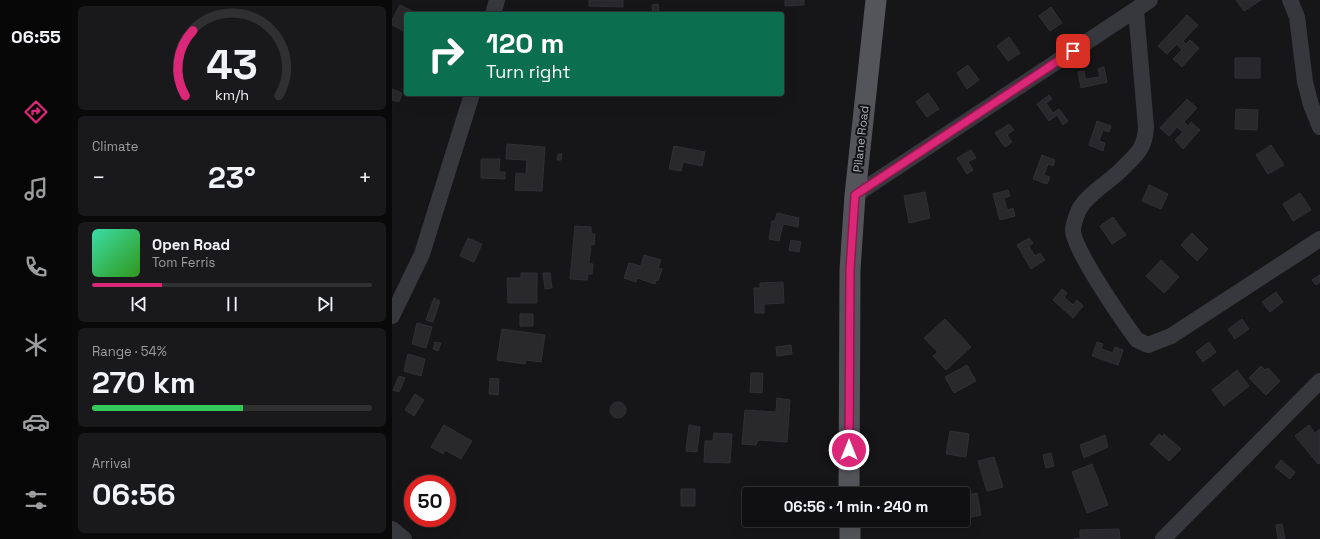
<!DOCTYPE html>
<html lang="en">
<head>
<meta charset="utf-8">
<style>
  body { margin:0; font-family:"Space Grotesk",sans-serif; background:#19191b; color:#f1f3f6; height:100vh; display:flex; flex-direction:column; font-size:15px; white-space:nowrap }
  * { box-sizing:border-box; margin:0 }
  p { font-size:13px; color:#9c9d9f }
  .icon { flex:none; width:22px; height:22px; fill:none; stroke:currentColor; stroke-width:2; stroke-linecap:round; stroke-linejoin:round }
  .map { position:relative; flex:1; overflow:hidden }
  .drawer { display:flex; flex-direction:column; gap:6px; padding:6px; background:#09090a; width:320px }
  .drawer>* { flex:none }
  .banner { position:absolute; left:12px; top:12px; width:380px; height:84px; border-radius:4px; box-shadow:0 4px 16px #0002,0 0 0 1px #303032; background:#0b6e4f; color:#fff; overflow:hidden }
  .speed { position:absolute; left:12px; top:475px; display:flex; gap:8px; font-size:20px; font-weight:700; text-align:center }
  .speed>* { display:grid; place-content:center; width:52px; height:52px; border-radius:50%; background:#101012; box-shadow:0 4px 16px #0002,0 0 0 1px #303032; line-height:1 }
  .speed .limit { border:6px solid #d22; background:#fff; color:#111 }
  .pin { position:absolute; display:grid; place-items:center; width:34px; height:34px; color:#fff; margin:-17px; border-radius:8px; box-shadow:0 2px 6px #0006 }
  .me { position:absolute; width:44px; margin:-22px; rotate:0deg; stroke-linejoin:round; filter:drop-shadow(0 0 3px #0008) }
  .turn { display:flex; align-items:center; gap:14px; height:84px; padding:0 16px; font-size:18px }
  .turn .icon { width:52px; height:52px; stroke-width:2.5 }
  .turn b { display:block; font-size:28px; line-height:34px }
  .big { font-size:30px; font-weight:700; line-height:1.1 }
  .drawer .tile { flex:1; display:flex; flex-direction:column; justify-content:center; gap:6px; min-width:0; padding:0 14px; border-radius:6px; background:#19191b }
  .drawer .dial { align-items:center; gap:0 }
  .dial svg { height:104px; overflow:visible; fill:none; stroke:#303032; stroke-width:7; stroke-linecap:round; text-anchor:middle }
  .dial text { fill:#f1f3f6; stroke:none }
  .song { display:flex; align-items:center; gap:12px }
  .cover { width:48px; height:48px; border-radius:6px; background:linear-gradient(135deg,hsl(160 70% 55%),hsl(110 70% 35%)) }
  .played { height:4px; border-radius:2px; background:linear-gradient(90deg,#db2777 25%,#303032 25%) }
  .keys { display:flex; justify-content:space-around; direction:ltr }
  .heat { display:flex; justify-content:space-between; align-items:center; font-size:22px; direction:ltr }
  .charge { height:6px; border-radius:3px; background:linear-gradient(90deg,#34c759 54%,#303032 0) }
  .trip { position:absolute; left:350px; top:487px; width:228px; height:40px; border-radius:4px; background:#101012; box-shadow:0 4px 16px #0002,0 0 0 1px #303032; font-weight:700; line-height:40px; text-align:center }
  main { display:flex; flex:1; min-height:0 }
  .dock { display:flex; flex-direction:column; width:72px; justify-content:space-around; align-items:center; background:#060607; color:#9c9d9f }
  .dock .icon { width:28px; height:28px }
  .dock .active { color:#db2777 }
  .dock b { font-size:18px; color:#f1f3f6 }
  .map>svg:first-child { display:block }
</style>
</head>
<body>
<main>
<nav class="dock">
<b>06:55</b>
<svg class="icon active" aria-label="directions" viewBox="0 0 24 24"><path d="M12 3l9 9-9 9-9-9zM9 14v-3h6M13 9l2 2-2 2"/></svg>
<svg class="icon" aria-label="music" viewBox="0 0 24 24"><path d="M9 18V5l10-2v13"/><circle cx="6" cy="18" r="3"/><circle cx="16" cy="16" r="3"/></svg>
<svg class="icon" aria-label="phone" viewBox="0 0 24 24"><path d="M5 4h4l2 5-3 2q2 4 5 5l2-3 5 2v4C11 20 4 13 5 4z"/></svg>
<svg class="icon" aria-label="climate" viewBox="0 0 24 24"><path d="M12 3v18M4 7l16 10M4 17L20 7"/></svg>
<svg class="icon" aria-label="car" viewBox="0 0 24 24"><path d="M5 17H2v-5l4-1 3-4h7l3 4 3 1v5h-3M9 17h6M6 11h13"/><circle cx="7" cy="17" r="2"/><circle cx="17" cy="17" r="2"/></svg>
<svg class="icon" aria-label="filters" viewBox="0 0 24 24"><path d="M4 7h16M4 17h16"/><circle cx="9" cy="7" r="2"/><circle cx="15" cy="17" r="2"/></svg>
</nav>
<section class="drawer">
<div class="tile dial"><svg viewBox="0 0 100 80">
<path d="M14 69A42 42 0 1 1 86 69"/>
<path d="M14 69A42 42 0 0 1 20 19" stroke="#db2777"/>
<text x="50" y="56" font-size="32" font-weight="700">43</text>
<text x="50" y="72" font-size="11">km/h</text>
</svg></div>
<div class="tile"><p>Climate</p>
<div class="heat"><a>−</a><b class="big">23°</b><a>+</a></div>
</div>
<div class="tile">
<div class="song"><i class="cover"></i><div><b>Open Road</b><p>Tom Ferris</p></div></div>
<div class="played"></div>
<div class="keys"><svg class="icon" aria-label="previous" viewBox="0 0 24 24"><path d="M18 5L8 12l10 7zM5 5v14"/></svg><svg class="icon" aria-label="pause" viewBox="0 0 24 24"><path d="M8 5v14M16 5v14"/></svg><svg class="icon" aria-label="next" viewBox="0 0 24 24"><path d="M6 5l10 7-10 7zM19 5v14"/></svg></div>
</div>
<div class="tile"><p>Range · 54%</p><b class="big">270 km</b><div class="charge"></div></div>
<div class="tile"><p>Arrival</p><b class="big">06:56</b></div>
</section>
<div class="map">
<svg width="928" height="539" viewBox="0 0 928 539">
  <rect width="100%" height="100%" fill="#161618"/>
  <path fill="#29292c" stroke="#303034" d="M197,0H231V7L197,6Z
    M393,0H412V5L393,6Z
    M844,0H869L852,11Z
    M266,4L267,14H261L260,5Z
    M8,5L26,14H14V32L0,25V20Z
    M659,7L670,23L658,31L647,16Z
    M795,15L806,25L791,41L794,44L798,40L807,48L790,67L781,59L790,50L785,44L775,54L766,46Z
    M617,37L628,53L616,61L605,46Z
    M843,58H868V78H843Z
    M576,65L587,80L575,89L565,73Z
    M712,67L715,82L689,88L686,72L692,71L693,79L708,77L706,69Z
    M0,89L10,93L7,102L0,100Z
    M536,93L547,109L535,117L524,102Z
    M657,95L660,99L654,103L661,113L667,109L676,121L671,125L665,115L657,121L645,104Z
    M795,99L805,108L792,122L796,126L799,122L808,130L791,149L783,140L791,132L785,127L777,136L768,128Z
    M844,109L866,110L865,130L843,129Z
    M705,121L719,126L717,132L711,130L707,141L713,143L711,151L697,145Z
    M617,124L622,130L615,135L620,142L613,147L603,133Z
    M115,144L153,147L150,191L123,190L124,173L134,174L135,160L114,159Z
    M879,145L892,165L876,174L864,155Z
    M282,146L313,152L310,166L291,162L289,171L277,169Z
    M579,150L584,158L576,162L581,170L575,174L565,158Z
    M166,154H170L169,160H165Z
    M650,155L663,160L661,166L656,164L652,175L658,177L655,184L641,179Z
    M89,159H108L107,172H113V179L89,178Z
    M757,185L776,194L769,209L750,201Z
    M616,190L618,196L612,198L615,210L621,208L623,216L608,220L601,194Z
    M533,192L538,218L517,223L512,196Z
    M908,193L919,210L901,221L891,204Z
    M385,213L407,218L406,227L391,224L387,241L377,239L380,221H383Z
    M721,217L734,235L720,244L708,226Z
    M183,226L199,227V234H203L202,245H199L197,264H201L200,274H196L195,280L178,279Z
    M800,233L816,249L805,261L789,245Z
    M76,238L90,244L82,262L68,256Z
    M637,238L641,243L637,246L643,256L648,253L653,260L639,269L625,245Z
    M399,240L409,242L407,252L397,250Z
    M252,255L269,260L266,268L270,269L266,281L264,280L263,284L245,278L244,282L232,278L237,263L249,266Z
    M769,260L787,277L772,293L754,276Z
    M129,273H145V303H116L115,278H129Z
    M151,273H158L160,288L153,289Z
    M928,275V282L924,285L920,280Z
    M391,282L392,303L372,304V313H363L362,288H368V283Z
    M670,289L675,293L672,297L681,305L685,300L691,306L681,318L661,300Z
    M884,292L891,302L878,312L870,302Z
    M42,298L48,301L41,322L34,320Z
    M128,314H141V326H128Z
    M553,319L579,347L554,370L541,356L546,352L532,338Z
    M850,319L857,329L843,339L836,329Z
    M25,323L40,327L34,348L20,344Z
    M110,329L153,335L149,362L134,360L133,364L105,360Z
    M43,342L49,343L46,351L41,349Z
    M705,342L711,344L709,349L721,353L723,347L731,350L726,365L700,356Z
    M817,342L824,352L811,362L804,352Z
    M399,345L400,354L385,356L384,347Z
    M16,354L33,359L29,376L12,371Z
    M575,365L584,381L562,393L553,377Z
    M869,366L873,370L876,368L888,381L874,395L857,378Z
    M845,370L857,386L832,406L820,390Z
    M359,373H371L370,393L358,392Z
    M7,376L13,378L7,392L1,390Z
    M98,378L107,379L106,395L97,394Z
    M23,394L32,400L22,416L13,410Z
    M385,398L398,400L395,442L366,440L364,445L350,444L353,410L384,412Z
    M218 410a8 8 0 1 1 16 0a8 8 0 1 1-16 0Z
    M52,425L80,441L69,459L53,450L51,454L39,447Z
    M297,425L308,427L305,452L294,451Z
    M917,425L923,433L928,429V463L926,464L903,436Z
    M558,431L577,434L574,457L554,454Z
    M322,433L340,434L338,463L312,462L313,441H321Z
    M767,434L770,437L772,434L789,449L777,461L758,444Z
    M713,435L716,447L692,458L688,445Z
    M659,453L662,466L654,468L651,455Z
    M602,457L611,487L595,491L586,461Z
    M889,460L903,472L898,479L883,467Z
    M700,464L716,505L695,513L680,472Z
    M289,489H303V506H289Z
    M585,493L589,515L571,519V496Z
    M890,524L893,539H886L884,525Z
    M727,529L728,539H682L688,538V530Z"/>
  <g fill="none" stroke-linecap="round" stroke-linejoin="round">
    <path stroke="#37383d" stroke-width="16" d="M898,0L905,17L913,82L919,105L928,127
      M744,10L754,127C753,148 745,154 731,168C719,181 692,196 686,212C684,217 681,225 681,230C681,249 731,321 745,340L756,345L779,336L928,239
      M101,14L105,0
      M463,195L758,0
      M0,316L30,254L80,94
      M0,529L12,539
      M771,539L928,381"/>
    <path stroke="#53555b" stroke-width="21" d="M457,494L458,270L463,195L484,0
      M458,520V539"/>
  </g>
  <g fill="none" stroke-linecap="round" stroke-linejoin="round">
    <defs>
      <path id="route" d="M457,450L458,270L463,195L681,51"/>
    </defs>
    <use href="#route" stroke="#8e194d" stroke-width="10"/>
    <use href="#route" stroke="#db2777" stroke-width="7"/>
  </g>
  <g text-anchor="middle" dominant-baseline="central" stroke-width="4" stroke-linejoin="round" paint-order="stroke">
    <g font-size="12" fill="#a9adb7" stroke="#111113">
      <text transform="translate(469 139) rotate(-84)">Pilane Road</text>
    </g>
  </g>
</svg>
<div class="speed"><div class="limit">50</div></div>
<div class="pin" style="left:681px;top:51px;background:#d93025"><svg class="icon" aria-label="arrive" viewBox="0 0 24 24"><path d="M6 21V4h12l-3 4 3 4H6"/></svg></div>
<svg class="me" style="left:457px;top:450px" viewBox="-20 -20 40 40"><circle r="17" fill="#db2777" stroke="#fff" stroke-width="3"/><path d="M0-11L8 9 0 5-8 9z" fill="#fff"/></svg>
<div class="trip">06:56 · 1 min · 240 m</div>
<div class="banner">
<div class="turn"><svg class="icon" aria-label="right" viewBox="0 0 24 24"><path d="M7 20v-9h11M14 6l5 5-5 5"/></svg><div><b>120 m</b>Turn right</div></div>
</div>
</div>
</main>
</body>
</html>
